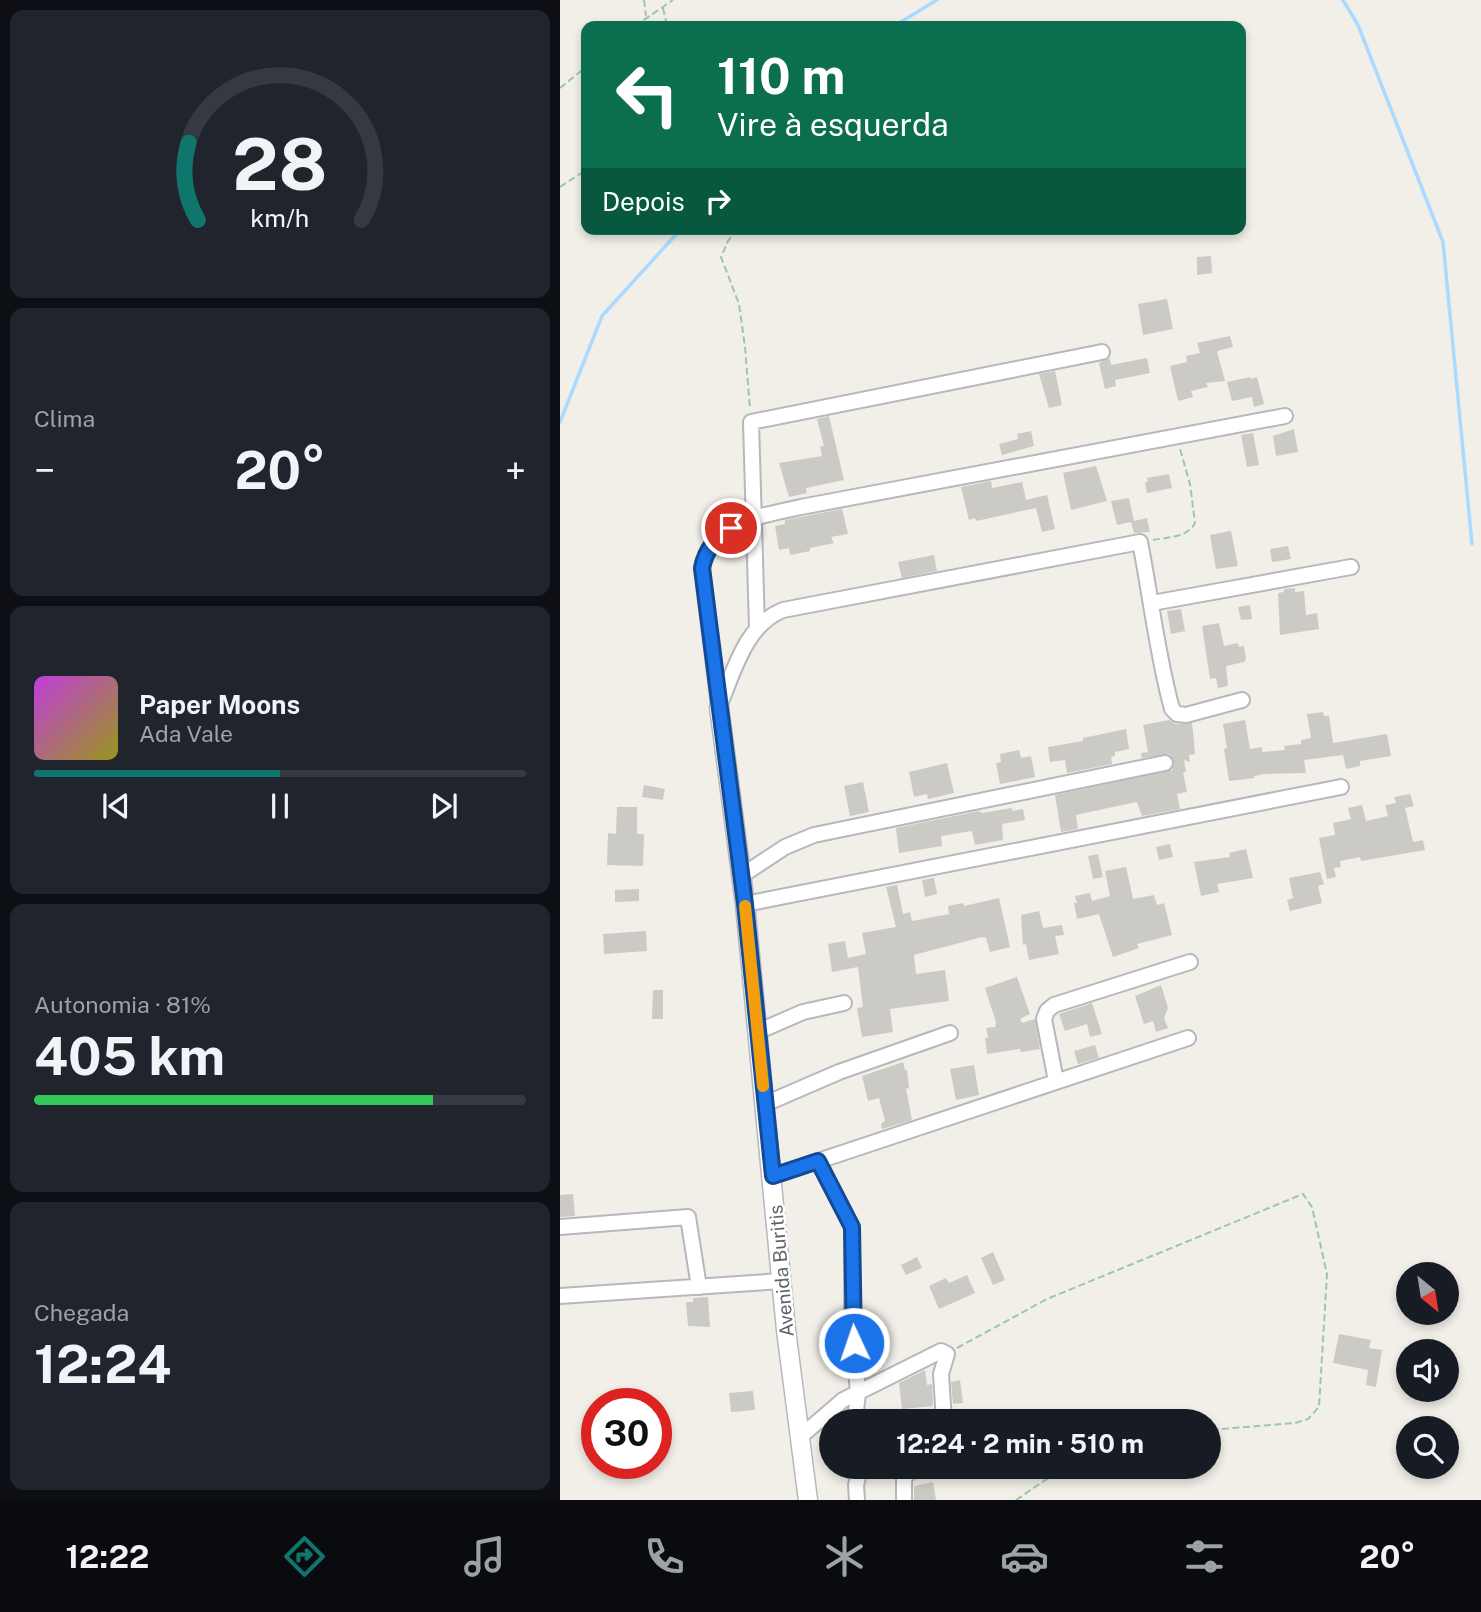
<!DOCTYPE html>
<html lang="pt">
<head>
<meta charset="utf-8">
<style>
  body { margin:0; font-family:"Public Sans",sans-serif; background:#20242c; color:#f1f3f6; height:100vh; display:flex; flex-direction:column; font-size:26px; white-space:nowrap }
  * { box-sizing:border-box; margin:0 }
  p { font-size:23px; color:#9ea1a6 }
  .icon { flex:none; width:38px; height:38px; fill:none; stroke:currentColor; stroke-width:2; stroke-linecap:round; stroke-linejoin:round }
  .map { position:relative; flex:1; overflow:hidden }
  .panel { display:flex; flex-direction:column; gap:10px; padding:10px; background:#0d0f14; width:560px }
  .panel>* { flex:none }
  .top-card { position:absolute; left:21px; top:21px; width:665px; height:214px; border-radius:14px; box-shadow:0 4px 10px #0003; background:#0b6e4f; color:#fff; overflow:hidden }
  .needle { width:46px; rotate:150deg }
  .tools { position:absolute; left:836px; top:1262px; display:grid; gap:14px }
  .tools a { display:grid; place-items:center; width:63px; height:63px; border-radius:50%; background:#171b24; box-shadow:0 4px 10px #0003; font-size:35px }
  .speed { position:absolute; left:21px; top:1388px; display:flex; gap:14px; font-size:35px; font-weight:700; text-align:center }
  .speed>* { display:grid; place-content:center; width:91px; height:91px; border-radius:50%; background:#171b24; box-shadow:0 4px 10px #0003; line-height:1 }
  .speed .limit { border:10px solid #d22; background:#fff; color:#111 }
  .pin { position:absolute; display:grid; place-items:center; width:60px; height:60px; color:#fff; margin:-30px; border:4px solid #fff; border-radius:50%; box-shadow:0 2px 7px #0007 }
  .me { position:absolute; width:77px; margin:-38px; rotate:357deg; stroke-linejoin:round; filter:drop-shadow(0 0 5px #0008) }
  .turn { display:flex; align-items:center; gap:24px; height:147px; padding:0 21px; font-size:32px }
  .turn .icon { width:91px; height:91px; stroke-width:2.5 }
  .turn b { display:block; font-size:49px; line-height:60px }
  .then { display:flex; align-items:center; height:66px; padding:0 21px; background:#0003; gap:14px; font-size:26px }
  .big { font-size:52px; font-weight:700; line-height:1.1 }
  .panel .tile { flex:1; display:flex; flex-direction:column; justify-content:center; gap:10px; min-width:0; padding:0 24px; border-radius:14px; background:#20242c }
  .panel .dial { align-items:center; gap:0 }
  .dial svg { height:182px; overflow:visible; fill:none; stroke:#363941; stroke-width:7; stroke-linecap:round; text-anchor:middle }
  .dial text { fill:#f1f3f6; stroke:none }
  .song { display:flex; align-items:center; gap:21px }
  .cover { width:84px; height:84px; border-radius:10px; background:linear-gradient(135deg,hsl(290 70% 55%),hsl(60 70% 35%)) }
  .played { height:7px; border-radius:4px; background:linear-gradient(90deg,#0f766e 50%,#363941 50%) }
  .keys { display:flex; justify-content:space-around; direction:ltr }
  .heat { display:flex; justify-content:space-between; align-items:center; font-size:38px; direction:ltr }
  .charge { height:10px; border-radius:5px; background:linear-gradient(90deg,#34c759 81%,#363941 0) }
  .trip { position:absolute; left:259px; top:1409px; width:402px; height:70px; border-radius:35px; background:#171b24; box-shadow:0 4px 10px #0003; font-weight:700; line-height:70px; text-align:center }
  .dock { display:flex; height:112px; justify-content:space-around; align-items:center; background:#090b0e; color:#9ea1a6 }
  .dock .icon { width:49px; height:49px }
  .dock .active { color:#0f766e }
  .dock b { font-size:32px; color:#f1f3f6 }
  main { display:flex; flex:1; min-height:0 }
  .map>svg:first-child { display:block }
</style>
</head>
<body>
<main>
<section class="panel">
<div class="tile dial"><svg viewBox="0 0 100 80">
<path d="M14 69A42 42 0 1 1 86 69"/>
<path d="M14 69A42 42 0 0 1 10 35" stroke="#0f766e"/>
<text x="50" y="56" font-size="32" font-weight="700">28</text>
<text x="50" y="72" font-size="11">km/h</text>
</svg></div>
<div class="tile"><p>Clima</p>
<div class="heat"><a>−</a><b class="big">20°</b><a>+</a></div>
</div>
<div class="tile">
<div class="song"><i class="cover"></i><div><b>Paper Moons</b><p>Ada Vale</p></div></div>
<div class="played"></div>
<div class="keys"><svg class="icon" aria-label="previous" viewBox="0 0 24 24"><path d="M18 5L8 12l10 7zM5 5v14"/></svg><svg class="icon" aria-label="pause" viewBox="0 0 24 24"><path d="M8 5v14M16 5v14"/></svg><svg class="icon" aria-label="next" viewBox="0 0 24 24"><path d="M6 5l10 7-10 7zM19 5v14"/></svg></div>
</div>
<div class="tile"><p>Autonomia · 81%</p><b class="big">405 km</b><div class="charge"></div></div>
<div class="tile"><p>Chegada</p><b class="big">12:24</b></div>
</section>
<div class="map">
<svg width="921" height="1500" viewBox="0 0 921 1500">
  <rect width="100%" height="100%" fill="#f1efe8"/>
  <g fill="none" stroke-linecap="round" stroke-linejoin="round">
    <path stroke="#aadaff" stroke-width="3.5" d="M783,0L798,25L883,242L912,544
      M334,26L377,0
      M0,422L42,316L121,229"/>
  </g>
  <path fill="#cccac5" d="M651,256L652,273L637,275V257Z
    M607,299L613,329L583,335L578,304Z
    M670,336L673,347L657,351L665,381L646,383L648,387L631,391L633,397L618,401L610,366L627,362L626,356L640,353L637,343Z
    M550,358L551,365L587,358L590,373L555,380L556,386L545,389L539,363Z
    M495,371L502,405L489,408L479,374Z
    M690,377L691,379L697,377L704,404L694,407L692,397L672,401L667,382Z
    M269,416L284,480L246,488L247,493L229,497L219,463L262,456L260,446H264L257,419Z
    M734,429L738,452L716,456L713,436Z
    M471,431L474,446L442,455L439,444L458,439L457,434Z
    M693,433L699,465L687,467L681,435Z
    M536,466L547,501L511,510L503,473Z
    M609,474L612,488L587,493L585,482H588L587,478Z
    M431,481L432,488L462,482L466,500L487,495L495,529L482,532L476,508L416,521L415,518L409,520L401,487Z
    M569,498L574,521L587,518L590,532L574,533L571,522L557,525L551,501Z
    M282,509L288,534L271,537L274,543L250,548V551L230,555L229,548L219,550L215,526L225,524V520Z
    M671,531L678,566L656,569L650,535Z
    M728,546L731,559L712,562L710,549Z
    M374,555L377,571L342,578L338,562Z
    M735,588V592L744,591L746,615L757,613L759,629L720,635L718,593L724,592V589Z
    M690,605L692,619L681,620L678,607Z
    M621,609L625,631L611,634L607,611Z
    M659,623L664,646L678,643L679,647L684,646L686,659L684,662L666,666L668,686L658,688L656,678L650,679L642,626Z
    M763,712L764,716H769L773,743L827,734L831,756L800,761V766L786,769L783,755L744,760L746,773L704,774L694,776V778L669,781L664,749L667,748L663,724L685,720L690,749L702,747V752L725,750L724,746L741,744V740L751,738L747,714Z
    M609,720L616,724L632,723L633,732L635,754L629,755L630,762L624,760L626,772H623L627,792L617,794L620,809L582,816L577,802L548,808L516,815L518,829L501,832L495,795L612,770L614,762L609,754L582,758L581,753L588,752L583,725Z
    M566,729L569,749L555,752V756L551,757L552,764L507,773L505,760L490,762L488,747L523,741V738Z
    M459,750L461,758L471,756L475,777L440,784L436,763L441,762L440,754Z
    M387,763L394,793L368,799L367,794L354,797L349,772Z
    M303,782L309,812L290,816L284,786Z
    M84,785L105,789L103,800L82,797Z
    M850,794L854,806L845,808L853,842L863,840L865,850L801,861L800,857L780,861L781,867L774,868L776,877L767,879L759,838L775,835L773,823L791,819L788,808L802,805L806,821L828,816L825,805L836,803L834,797Z
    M57,807H77V834H84L83,866L47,865L48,833L56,834Z
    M452,808V811L463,809L465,820L442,824L443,840L415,845L412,831L381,836L382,846L339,853L336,828L419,811L422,813Z
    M610,844L613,857L599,860L596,847Z
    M686,849L693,878L657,884L659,892L641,896L634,862L670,857L669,853Z
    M538,854L543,877L533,879L528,856Z
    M566,867L573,899L594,895L597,905L604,903L612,935L577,944L579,948L553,957L539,914L517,919L514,903H517L515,896L530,893L532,901L550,896L545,871Z
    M760,872L764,884L758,886L762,903L730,911L727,900L733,898L729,878Z
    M374,878L377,894L365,897L362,880Z
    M337,885L343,914L350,912L352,921L389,914L388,906L403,903L404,906L439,898L450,947L430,952L426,938L422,937L354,955L356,974L385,970L389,1001L330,1009L333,1032L302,1037L297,1008L303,1007L298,967L272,972L268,944L285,941L288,958L306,954L302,933L336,927L326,887Z
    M79,889V901L55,902V890Z
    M479,911L483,928L502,925L504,935L495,936L499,954L469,960L466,944L463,945L461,915Z
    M86,931L87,951L44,954L43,934Z
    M457,977L470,1014L460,1019L462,1023L475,1019L480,1049L461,1052L460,1049L427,1054L425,1038H428L426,1028L435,1027L436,1022L425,988Z
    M601,985L608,1008L604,1018L608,1028L596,1032L593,1021L584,1024L575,996Z
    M93,990H103V1019H92Z
    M532,1003L542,1034L530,1037L527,1024L505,1031L499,1014Z
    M535,1045L539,1058L518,1064L514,1051Z
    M343,1062L345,1070H347L349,1088L346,1089L352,1120L322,1129L321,1124L325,1121L319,1098L308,1101L302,1076Z
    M414,1065L419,1095L396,1100L390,1069Z
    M13,1194L15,1216L0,1217V1195Z
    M433,1252L445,1280L433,1285L421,1258Z
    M357,1257L362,1268L346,1275L341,1265Z
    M407,1275L415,1293L379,1309L369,1286L386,1278L389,1283Z
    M148,1297L150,1327L128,1326L126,1302H133V1298Z
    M779,1334L811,1340L809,1348L822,1350L816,1387L806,1385L808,1370L773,1363Z
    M365,1370L367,1385L372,1384L373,1406L342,1409L339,1383Z
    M400,1380L403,1403L393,1404L391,1382Z
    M193,1391L195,1410L171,1412L169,1393Z
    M373,1482L376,1500H354V1486Z"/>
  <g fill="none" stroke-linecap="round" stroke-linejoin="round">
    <defs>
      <path id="minor" d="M592,603L791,567
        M197,628L191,422L542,352
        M159,706C174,672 185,625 223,610L580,542C591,598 597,654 612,709L617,714L626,715L682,700
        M159,707L142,568C151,521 202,516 241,507L725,416
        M181,876L225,847L254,835L605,763
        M185,904L781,787
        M197,1032L243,1012L284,1003
        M496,1081L484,1019L487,1011L494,1005L630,962
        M205,1104L279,1072L390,1033
        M258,1161L292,1227V1319L298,1393L296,1411L300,1421
        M213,1176L628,1038
        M0,1227L128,1217L139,1287
        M0,1296L221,1281
        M240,1437L283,1400L381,1351L387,1354L381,1374L384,1421
        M297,1500L296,1485L301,1466
        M344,1500V1478L356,1466"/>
      <path id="tertiary" d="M159,707L185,904L226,1330L248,1500"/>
    </defs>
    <use href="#minor" stroke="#b5b8bc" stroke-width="18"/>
    <use href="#tertiary" stroke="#b5b8bc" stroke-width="21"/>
    <path stroke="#9cc7a9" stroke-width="2" stroke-dasharray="7 3.5" stroke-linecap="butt" d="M84,0L86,16
      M103,8L107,26
      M75,26L113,0
      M0,88L26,67
      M0,187L26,170
      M177,229L168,241L161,257L179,304L185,347L190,409
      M593,540C608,537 627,538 635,523L630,484L620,449
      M397,1348L487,1299L743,1194L752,1207L767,1274L759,1407L748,1419L735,1423L649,1430
      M456,1500L506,1466"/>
    <use href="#minor" stroke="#fff" stroke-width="14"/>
    <use href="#tertiary" stroke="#fff" stroke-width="18"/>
  </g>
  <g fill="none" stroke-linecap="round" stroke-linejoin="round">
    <defs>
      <path id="route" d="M171,528C156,539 146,548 142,568L185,904L213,1176L258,1161L292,1227L294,1343"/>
    </defs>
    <use href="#route" stroke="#114b97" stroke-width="18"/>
    <use href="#route" stroke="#1a73e8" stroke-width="12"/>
    <path stroke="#f59e0b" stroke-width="12" d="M185,906L203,1086"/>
  </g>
  <g text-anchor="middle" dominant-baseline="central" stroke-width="5" stroke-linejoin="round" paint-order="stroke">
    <g font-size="19" fill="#5f6368" stroke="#fff">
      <text transform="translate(221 1271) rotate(-95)">Avenida Buritis</text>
    </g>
  </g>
</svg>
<div class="tools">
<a><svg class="needle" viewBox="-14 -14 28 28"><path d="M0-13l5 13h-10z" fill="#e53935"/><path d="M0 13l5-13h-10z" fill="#9ea1a6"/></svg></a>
<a><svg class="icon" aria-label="sound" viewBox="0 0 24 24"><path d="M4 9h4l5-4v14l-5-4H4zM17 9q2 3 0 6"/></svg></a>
<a><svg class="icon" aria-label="search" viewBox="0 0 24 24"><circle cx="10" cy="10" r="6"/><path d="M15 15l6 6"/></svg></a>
</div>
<div class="speed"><div class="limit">30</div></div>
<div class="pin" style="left:171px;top:528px;background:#d93025"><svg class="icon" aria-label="arrive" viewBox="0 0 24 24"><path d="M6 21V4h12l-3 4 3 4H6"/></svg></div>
<svg class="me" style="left:294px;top:1343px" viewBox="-20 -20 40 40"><circle r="17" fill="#1a73e8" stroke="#fff" stroke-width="3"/><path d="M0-11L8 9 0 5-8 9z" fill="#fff"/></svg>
<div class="trip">12:24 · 2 min · 510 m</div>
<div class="top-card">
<div class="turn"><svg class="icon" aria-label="left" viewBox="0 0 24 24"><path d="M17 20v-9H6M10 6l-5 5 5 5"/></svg><div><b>110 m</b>Vire à esquerda</div></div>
<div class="then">Depois<svg class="icon" aria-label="right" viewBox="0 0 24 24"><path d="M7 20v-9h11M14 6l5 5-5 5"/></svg></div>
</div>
</div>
</main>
<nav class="dock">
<b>12:22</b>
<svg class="icon active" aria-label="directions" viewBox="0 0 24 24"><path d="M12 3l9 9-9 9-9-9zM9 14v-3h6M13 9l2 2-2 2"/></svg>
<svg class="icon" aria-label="music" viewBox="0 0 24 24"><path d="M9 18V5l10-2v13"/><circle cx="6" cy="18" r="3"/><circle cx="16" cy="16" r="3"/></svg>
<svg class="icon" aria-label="phone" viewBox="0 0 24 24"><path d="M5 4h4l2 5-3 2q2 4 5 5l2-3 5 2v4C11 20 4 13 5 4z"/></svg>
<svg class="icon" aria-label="climate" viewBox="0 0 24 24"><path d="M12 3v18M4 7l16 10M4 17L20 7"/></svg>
<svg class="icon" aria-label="car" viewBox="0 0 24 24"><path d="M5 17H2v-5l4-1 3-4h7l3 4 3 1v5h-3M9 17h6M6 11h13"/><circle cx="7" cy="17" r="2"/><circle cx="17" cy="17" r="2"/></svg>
<svg class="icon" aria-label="filters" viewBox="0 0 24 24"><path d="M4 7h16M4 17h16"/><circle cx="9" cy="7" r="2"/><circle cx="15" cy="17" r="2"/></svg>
<b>20°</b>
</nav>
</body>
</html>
